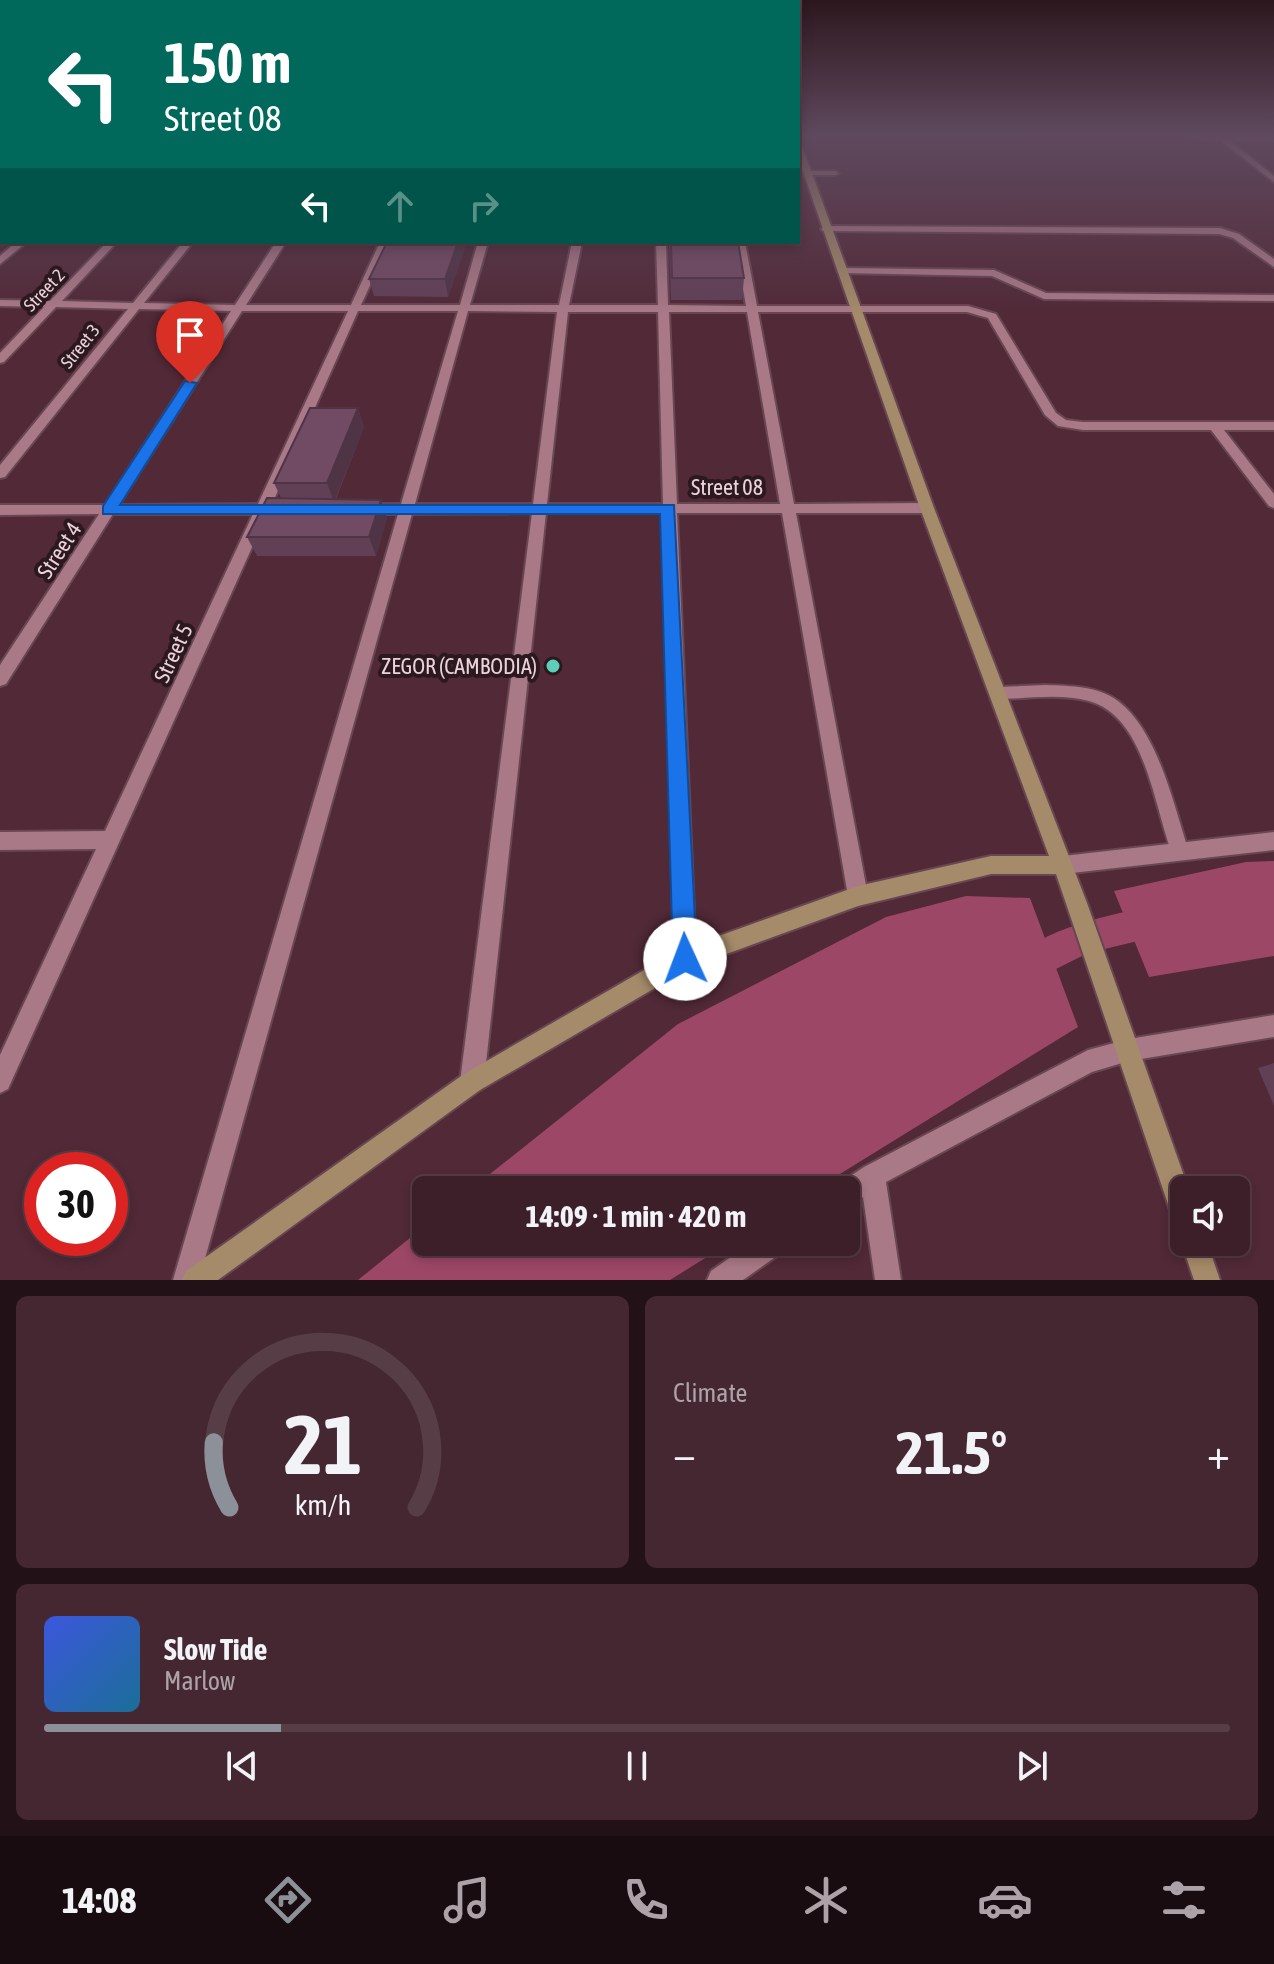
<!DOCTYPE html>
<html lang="en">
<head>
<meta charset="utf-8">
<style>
  body { margin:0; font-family:"Asap Condensed",sans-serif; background:#442731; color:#f1f3f6; height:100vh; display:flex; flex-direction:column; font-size:30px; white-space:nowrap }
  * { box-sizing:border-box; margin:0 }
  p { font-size:26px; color:#ada2a8 }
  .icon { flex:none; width:44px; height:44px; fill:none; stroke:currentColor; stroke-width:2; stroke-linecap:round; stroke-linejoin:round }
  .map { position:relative; height:1280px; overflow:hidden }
  .details { display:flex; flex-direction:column; gap:16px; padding:16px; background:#221117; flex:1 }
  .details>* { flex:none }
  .banner { position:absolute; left:0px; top:0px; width:800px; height:244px; box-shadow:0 4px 12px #0003,0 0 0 2px #563d46; background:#00695c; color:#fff; overflow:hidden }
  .tools { position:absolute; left:1170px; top:1176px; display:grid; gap:16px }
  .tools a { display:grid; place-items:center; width:80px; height:80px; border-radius:12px; background:#3d1f29; box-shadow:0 4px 12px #0003,0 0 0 2px #563d46; font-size:40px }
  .speed { position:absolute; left:24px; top:1152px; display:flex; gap:16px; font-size:40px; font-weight:700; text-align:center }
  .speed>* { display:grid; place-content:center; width:104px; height:104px; border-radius:50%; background:#3d1f29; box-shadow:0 4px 12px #0003,0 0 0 2px #563d46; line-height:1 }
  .speed .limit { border:12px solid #d22; background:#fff; color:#111 }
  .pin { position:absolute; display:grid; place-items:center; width:68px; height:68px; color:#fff; margin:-82px -34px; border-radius:50% 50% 50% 0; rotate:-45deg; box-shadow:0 0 8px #0007 }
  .pin .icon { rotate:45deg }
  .me { position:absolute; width:88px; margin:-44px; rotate:358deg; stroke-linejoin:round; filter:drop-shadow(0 0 6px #0008) }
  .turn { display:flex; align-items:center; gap:28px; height:168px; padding:0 32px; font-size:36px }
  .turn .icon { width:104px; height:104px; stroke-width:2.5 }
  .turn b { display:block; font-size:56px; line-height:68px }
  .lanes { display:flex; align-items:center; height:76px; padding:0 32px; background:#0003; justify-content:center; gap:40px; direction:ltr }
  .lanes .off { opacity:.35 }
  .big { font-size:60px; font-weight:700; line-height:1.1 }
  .details .tile { flex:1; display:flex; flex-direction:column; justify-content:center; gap:12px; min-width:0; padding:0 28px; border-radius:12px; background:#442731 }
  .details .dial { align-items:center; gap:0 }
  .dial svg { height:208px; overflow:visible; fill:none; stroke:#563d46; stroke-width:7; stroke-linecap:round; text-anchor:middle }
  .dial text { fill:#f1f3f6; stroke:none }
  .song { display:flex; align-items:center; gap:24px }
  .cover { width:96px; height:96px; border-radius:12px; background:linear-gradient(135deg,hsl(230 70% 55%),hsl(200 70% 35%)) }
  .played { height:8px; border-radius:4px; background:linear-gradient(90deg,#8c9099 20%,#563d46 20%) }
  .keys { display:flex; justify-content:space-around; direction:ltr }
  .heat { display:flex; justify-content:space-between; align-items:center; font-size:44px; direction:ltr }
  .details .tiles { flex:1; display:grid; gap:16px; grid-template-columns:1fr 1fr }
  .tile:last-child { grid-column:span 2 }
  .trip { position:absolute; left:412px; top:1176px; width:448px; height:80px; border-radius:12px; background:#3d1f29; box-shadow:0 4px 12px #0003,0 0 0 2px #563d46; font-weight:700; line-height:80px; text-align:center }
  .dock { display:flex; height:128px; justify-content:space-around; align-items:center; background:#180c10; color:#ada2a8 }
  .dock .icon { width:56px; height:56px }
  .dock .on { color:#8c9099 }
  .dock b { font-size:36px; color:#f1f3f6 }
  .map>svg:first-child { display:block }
</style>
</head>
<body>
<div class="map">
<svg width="1274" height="1280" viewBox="0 0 1274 1280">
  <rect width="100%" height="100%" fill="#512937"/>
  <path fill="#9c4765" d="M1274,861V956L1149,977L1114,891L1246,862Z
    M966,896L1030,898L1078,1027L814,1190H470L678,1024L886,917Z
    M426,1225V1242H731L670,1280H358Z"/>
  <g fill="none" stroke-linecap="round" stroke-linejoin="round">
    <path fill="#9c4765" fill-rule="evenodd" d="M1156,907L1167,912L1172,923L1167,934L1088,953L1026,984L1015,979L1010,968C1025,932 1119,911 1156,907Z"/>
    <defs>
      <path id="lane" d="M807,171H835L839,173L835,175H804Z
        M1046,685C1071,686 1098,686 1118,701C1158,731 1174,806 1189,852L1186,858L1180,860L1174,858C1154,811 1147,717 1089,701C1060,693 1026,699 997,699L992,697L990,693L992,689L997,687Z"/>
      <path id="street" d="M1182,137H1274V141L1229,140L1274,176V182L1220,140Z
        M0,170H2V174H0Z
        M2,192V198L0,199V193Z
        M826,226L1220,228L1239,234L1274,259V267L1233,238L1219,234L823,231L821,229Z
        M16,242H27L0,264V256Z
        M107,242H117L62,301L133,303L183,242H193L144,303L235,305L276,242H286L246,305H351L380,242H390L361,305H460L478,242H488L470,305H559L572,242H582L569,305H658L656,242H666L668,305L746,306L735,242H745L757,306H968L996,314L1056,413L1066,420L1083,422H1274V430H1224L1274,494V508L1269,506L1211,430H1083L1058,426L1045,415L988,318L967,312H758L794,504L927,503L934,508L927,513H796L868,896L865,903L858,906L851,903L848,896L782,513H677L696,959L693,967L685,970L677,967L674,959L663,513H546L484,1082L480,1090L472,1094L464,1090L460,1082L532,513L412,514L199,1280H173L398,514H366L359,509L366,504H401L458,311H358L272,504H282L289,509L282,514H267L8,1089L0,1093V1055L96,849L0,850V832L105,831L253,514H113L6,684L0,686V665L99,514L0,515V505H105L231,311L139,309L5,477L0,478V465L128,309L56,307L4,362L0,363V353L44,307L0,306V300L50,301ZM242,311H348L258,504L119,505ZM468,311L557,312L533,504H415ZM568,312H658L663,504H547ZM669,312H747L780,504H677Z
        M845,268L994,270L1046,293L1274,295V301L1044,299L992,276L842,273V269Z
        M1274,832V850L1063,874L1056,872L1053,865L1056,858L1063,856Z
        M1274,1015V1037L1129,1061L1092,1072L886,1182L901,1280H875L863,1197L846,1207V1190H835L837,1185L864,1167L1088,1050L1129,1039Z
        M752,1242H788L784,1251L743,1280H707L711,1271Z"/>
      <path id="secondary" d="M798,144L802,146L934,508L1087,903L1189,1190H1184V1226L1175,1222L1171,1213L1056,874H991L858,906L691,967L480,1090L218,1280H182L186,1271L464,1074L677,951L858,886L991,856H1049L920,508L798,157Z
        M1184,1235V1242H1207L1220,1280H1194L1181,1242Z"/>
    </defs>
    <use href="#lane" stroke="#684652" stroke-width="4"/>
    <use href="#street" stroke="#684652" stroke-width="4"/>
    <use href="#secondary" stroke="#684652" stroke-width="4"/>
    <use href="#lane" fill="#a97987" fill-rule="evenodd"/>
    <use href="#street" fill="#a97987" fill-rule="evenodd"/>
    <use href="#secondary" fill="#a58b69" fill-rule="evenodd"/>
  </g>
  <path fill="#614056" d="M467,242L448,297L374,296L369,279Z
    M669,242H738L744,278L742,300H671Z
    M358,408L364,427L336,499L387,518L376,556H257L247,537L281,498L274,483Z
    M1274,1063V1106L1258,1068Z"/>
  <path fill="#4f3446" d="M458,242H467L448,297L445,279Z
    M358,408L364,427L334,502L327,483Z
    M381,500L387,518L376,556L369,537Z"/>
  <path fill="#714b64" stroke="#4f3446" stroke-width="2" d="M387,242H458L445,279H369Z
    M671,242H738L744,278H672Z
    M310,408H358L327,483H274Z
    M267,498L381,500L369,537H247Z"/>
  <linearGradient id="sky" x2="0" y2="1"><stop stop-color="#2d171e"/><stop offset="0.43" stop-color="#5f495e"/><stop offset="1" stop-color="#5f495e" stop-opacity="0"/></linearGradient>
  <rect width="1274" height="316" fill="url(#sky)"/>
  <path fill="#1a73e8" stroke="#114b97" stroke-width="2" d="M185,381L197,383L120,505H674L697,959L694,968L685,972L677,968L673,959L660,514H103V506Z"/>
  <circle fill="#5dceb9" stroke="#2b191f" stroke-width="3" cx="553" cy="666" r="8"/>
  <g text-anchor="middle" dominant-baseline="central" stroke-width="8" stroke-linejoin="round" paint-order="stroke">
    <g font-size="18" fill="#ecd2d9" stroke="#2b191f">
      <text transform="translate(44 290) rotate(-47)">Street 2</text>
      <text transform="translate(80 346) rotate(-51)">Street 3</text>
    </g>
    <g font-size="22" fill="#ecd2d9" stroke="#2b191f">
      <text x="727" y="487">Street 08</text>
      <text transform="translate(59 550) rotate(-57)">Street 4</text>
      <text transform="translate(173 653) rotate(-65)">Street 5</text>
    </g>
    <g font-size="22" fill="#ecd2d9" stroke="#2b191f" text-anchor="end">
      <text x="537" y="666">ZEGOR (CAMBODIA)</text>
    </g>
  </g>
</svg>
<div class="tools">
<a><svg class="icon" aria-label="sound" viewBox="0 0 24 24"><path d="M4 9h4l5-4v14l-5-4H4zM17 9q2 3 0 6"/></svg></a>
</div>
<div class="speed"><div class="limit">30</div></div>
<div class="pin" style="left:190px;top:383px;background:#d93025"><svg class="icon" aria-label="arrive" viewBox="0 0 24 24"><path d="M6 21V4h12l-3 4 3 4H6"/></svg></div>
<svg class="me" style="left:685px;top:959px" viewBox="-20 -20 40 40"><circle r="19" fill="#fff"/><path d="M0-13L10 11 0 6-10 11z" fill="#1a73e8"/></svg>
<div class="trip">14:09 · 1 min · 420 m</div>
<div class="banner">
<div class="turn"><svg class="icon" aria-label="left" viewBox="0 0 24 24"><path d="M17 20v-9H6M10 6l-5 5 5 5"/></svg><div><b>150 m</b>Street 08</div></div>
<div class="lanes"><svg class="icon" aria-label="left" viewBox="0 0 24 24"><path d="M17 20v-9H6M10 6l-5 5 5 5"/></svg><svg class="icon off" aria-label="ahead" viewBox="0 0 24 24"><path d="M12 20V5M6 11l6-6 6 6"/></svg><svg class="icon off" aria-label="right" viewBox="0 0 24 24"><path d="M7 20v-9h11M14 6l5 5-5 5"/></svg></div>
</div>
</div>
<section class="details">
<div class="tiles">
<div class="tile dial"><svg viewBox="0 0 100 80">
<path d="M14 69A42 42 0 1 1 86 69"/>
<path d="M14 69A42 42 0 0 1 8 44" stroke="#8c9099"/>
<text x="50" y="56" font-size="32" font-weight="700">21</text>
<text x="50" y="72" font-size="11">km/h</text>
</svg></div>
<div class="tile"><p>Climate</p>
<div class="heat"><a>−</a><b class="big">21.5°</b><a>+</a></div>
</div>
<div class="tile">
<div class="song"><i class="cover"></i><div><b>Slow Tide</b><p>Marlow</p></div></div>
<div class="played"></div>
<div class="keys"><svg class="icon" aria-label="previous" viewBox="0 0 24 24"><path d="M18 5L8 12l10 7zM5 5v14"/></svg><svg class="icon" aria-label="pause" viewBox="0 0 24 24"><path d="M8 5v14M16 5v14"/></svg><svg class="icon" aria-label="next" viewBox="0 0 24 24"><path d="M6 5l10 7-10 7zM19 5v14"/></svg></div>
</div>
</div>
</section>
<nav class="dock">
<b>14:08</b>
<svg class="icon on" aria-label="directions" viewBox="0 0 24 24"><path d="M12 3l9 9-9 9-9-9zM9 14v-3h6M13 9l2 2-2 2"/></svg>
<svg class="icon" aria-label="music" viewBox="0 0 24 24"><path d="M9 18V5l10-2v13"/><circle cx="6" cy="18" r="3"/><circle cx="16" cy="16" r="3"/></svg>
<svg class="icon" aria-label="phone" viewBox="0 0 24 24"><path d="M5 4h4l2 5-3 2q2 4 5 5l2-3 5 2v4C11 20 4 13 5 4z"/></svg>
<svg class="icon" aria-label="climate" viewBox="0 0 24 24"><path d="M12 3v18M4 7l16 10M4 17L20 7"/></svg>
<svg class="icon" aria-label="car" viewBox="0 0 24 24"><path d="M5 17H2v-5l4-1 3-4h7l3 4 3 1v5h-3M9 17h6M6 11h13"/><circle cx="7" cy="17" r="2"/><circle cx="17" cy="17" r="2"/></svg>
<svg class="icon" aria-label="filters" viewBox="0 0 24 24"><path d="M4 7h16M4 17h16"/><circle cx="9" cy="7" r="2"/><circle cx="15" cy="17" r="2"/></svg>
</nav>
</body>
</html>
